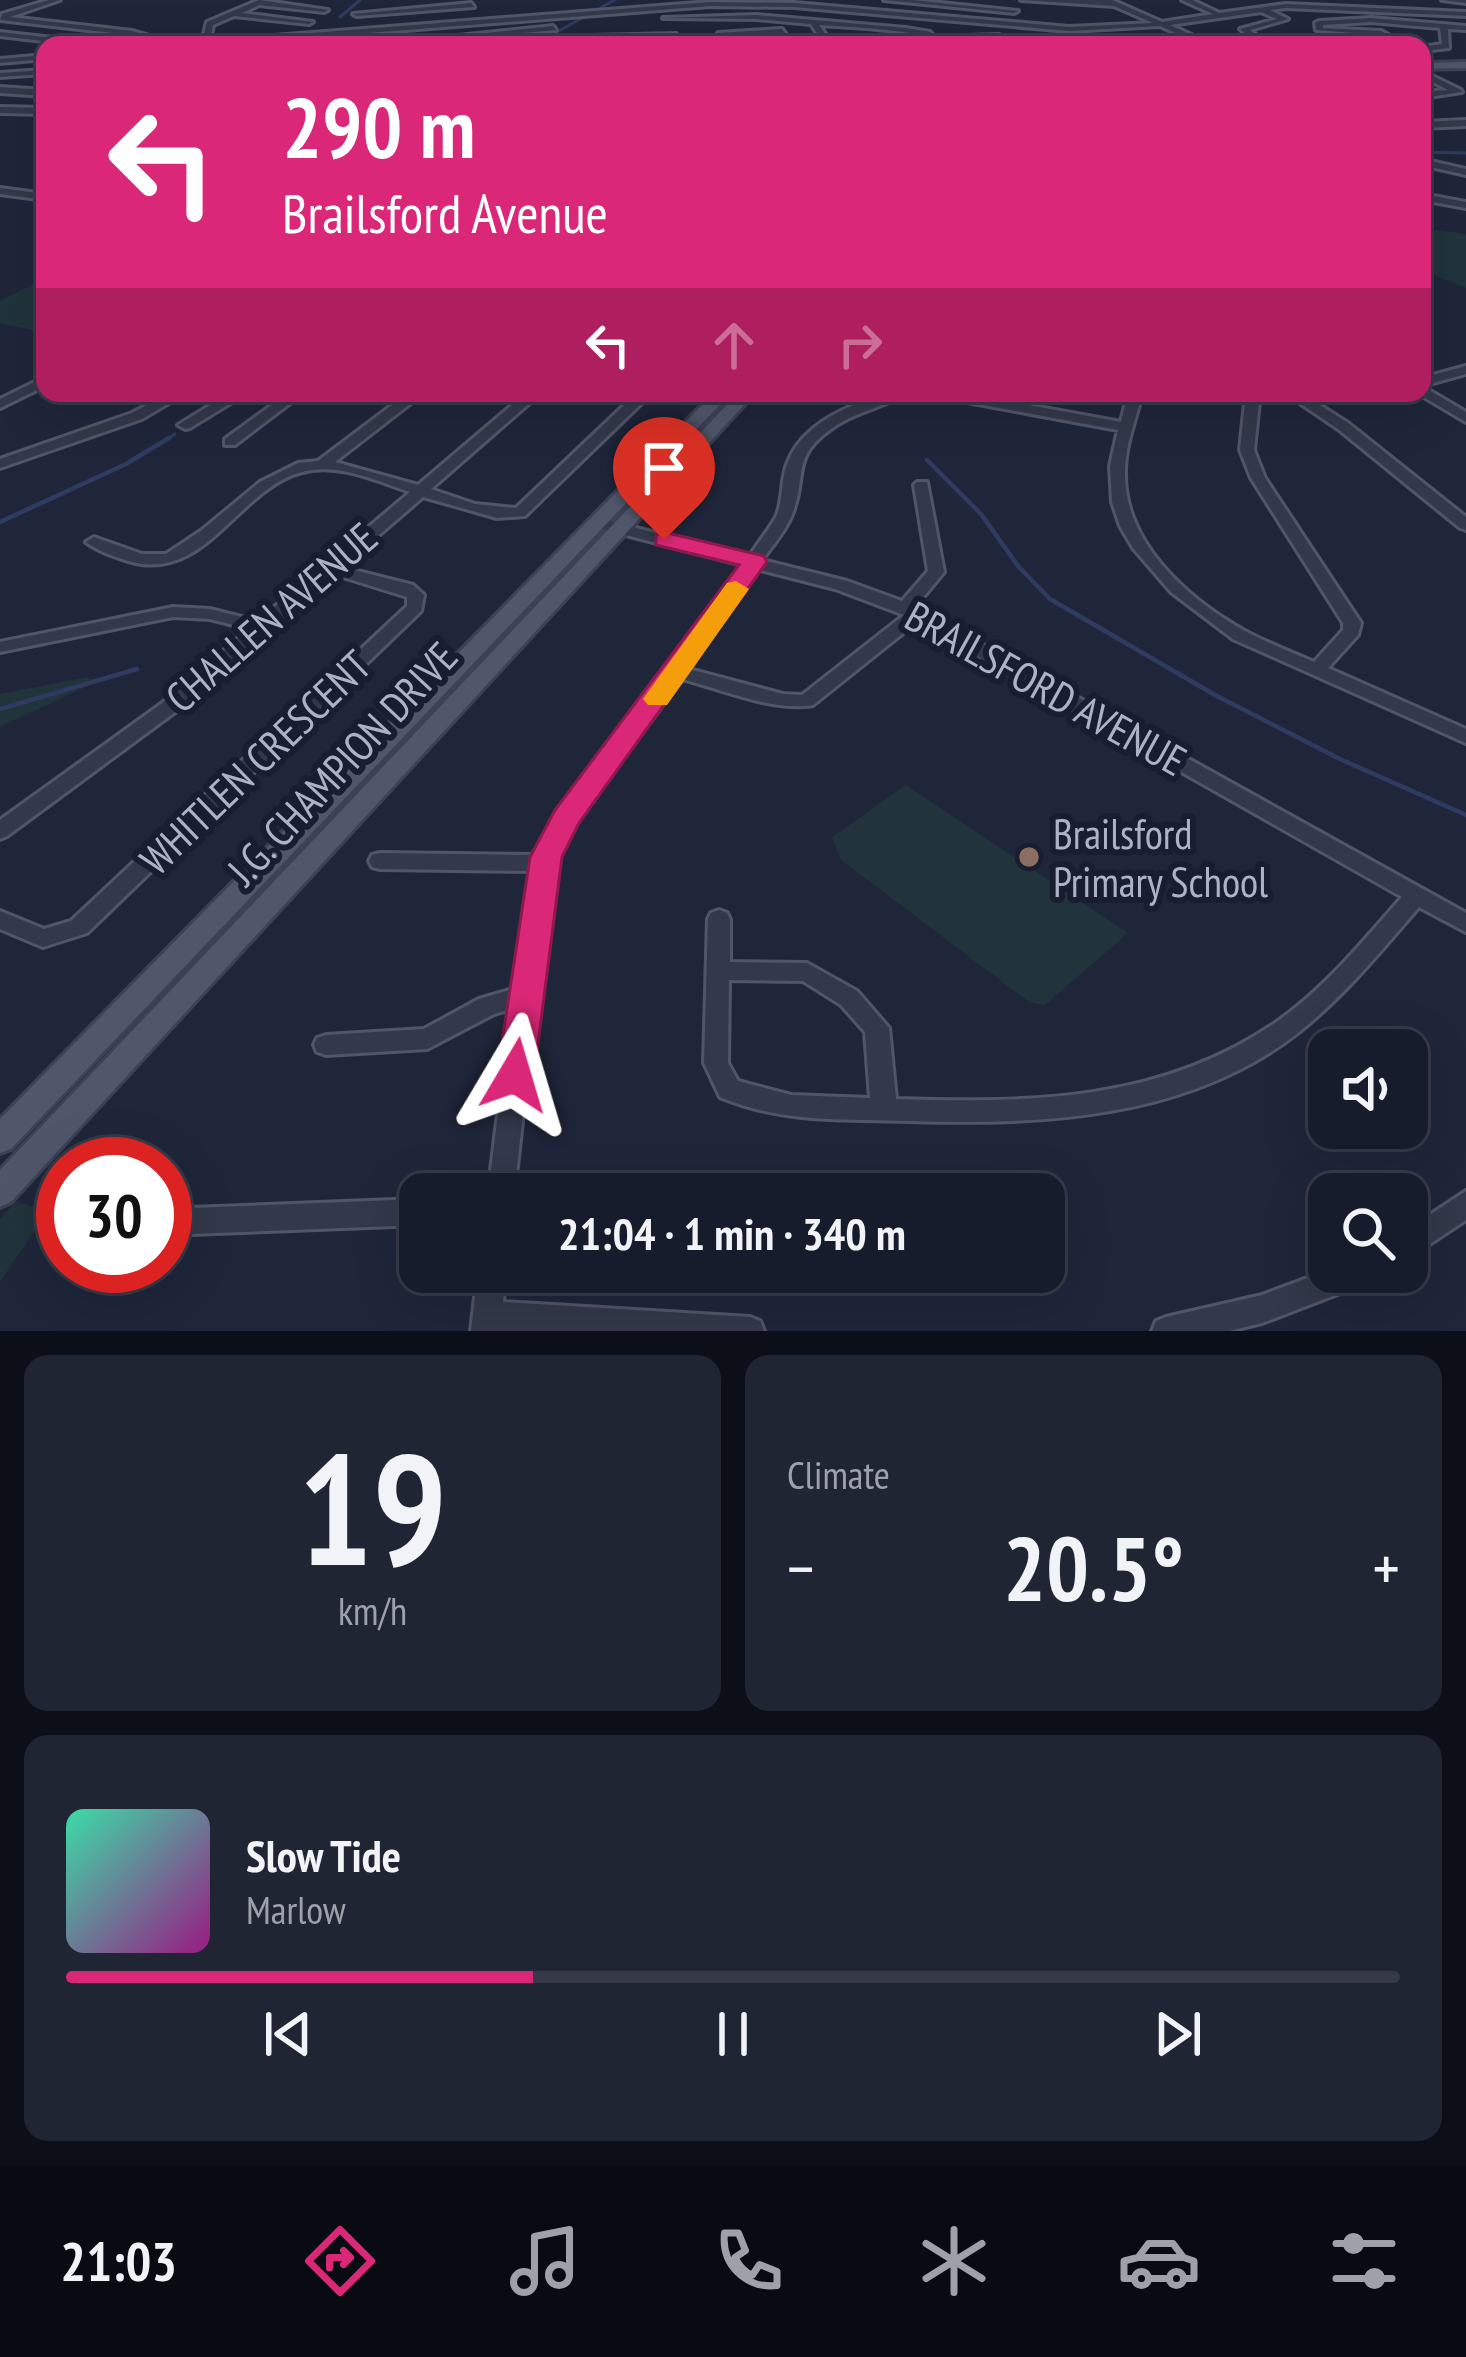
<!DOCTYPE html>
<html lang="en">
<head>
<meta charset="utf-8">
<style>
  body { margin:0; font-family:"PT Sans Narrow",sans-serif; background:#202534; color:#f1f3f6; height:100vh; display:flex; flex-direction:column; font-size:45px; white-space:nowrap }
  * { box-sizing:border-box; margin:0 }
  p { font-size:39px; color:#9ea1a9 }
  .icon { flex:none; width:66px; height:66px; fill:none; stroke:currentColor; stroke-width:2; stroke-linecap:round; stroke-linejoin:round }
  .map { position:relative; height:1331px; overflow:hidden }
  .sheet { display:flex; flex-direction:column; gap:24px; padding:24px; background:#0d0f18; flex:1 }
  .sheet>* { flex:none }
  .guide { position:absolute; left:36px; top:36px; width:1395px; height:366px; border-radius:24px; box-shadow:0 12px 48px #0002,0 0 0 3px #363a48; background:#db2777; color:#fff; overflow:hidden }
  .tools { position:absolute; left:1308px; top:1029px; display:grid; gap:24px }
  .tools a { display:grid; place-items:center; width:120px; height:120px; border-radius:24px; background:#171c2c; box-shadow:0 12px 48px #0002,0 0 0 3px #363a48; font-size:60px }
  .speed { position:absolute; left:36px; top:1137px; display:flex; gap:24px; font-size:60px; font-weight:700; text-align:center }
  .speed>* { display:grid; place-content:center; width:156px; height:156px; border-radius:50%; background:#171c2c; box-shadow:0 12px 48px #0002,0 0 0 3px #363a48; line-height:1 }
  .speed .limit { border:18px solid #d22; background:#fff; color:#111 }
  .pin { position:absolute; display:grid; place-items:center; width:102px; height:102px; color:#fff; margin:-123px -51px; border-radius:50% 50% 50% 0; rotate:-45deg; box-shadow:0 0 12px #0007 }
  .pin .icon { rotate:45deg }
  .me { position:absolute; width:132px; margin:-66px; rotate:7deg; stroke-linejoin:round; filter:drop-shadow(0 0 9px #0008) }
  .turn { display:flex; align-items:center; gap:42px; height:252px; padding:0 48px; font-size:54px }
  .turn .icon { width:156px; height:156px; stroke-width:2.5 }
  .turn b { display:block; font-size:84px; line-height:102px }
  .lanes { display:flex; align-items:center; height:114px; padding:0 48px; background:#0003; justify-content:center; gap:60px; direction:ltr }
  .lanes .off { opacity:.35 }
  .big { font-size:90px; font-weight:700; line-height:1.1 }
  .sheet .card { flex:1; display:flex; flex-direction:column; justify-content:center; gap:18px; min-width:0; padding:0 42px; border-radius:24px; background:#202534 }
  .sheet .dial { align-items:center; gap:0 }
  .dial b { font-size:156px; line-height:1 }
  .song { display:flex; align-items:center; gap:36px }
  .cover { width:144px; height:144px; border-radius:18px; background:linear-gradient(135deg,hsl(160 70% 55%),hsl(310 70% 35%)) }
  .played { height:12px; border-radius:6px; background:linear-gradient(90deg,#db2777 35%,#363a48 35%) }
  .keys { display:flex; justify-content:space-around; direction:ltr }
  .heat { display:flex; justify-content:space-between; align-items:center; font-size:66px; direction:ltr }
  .sheet .tiles { flex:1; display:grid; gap:24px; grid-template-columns:1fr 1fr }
  .card:last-child { grid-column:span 2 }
  .trip { position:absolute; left:399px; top:1173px; width:666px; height:120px; border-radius:24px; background:#171c2c; box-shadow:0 12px 48px #0002,0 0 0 3px #363a48; font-weight:700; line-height:120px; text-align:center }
  .menu { display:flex; height:192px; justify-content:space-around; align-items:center; background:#090b12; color:#9ea1a9 }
  .menu .icon { width:84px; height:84px }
  .menu .on { color:#db2777 }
  .menu b { font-size:54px; color:#f1f3f6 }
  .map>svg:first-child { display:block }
</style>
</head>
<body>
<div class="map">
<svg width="1466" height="1331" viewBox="0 0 1466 1331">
  <rect width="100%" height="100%" fill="#1f263a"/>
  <path fill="#21333b" d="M1422,228L1466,234V288L1422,270Z
    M45,278V333L0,323V301Z
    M87,677L93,680L83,688L0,727V694Z
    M906,785L1128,933L1045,1005L1029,1002L841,860L832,837Z
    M16,1201L47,1212L0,1282V1219Z"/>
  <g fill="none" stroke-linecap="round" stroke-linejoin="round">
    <path stroke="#2f3b61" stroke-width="3" d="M600,8L615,0
      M340,17L360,0
      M545,45L552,35L587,15
      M1422,152L1466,153
      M164,441L175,434"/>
    <path stroke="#2f3b61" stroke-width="4.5" d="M927,460L981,514L1018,566L1050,599L1215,695L1340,759L1466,815
      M0,522L126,464L169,438
      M0,709L137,669"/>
    <defs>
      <path id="minor" d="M49,0H60L10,17L132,31L149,36L153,45H145L143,39L131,35L0,20L2,14Z
        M259,0L328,10L324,12L259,5L242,13L313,22L309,24L234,16L213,25L210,41L710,2L794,3L1069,27L1153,23L1114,6L1021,0H1112L1162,22L1213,14L1182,0H1192L1219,13L1286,4L1466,12V16L1286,8L1270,10L1288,19L1250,30L1269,45H1260L1240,29L1277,19L1261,12L1170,25L1213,45H1202L1160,26L1069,31L794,7L710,6L217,45H183L202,42L207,22Z
        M884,0H912L1018,11L1014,13Z
        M1442,0H1466V3Z
        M471,3L474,7L357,16L353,14Z
        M756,15L906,28L930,32L935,37L999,35L1003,37L941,41L945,45C931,44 923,35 909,33C879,28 849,27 819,25L833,45H825L811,24L756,19L663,18Z
        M1371,18L1466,26V30L1448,29L1449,48L1422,51V47L1442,44L1440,28L1371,22L1323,25V28L1381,31L1407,45H1397L1379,35L1316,30L1315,23L1319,21Z
        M553,26L556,30L433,41L429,39Z
        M782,29L785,33L722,35L718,33Z
        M0,32L80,41L84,43L77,45L0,36Z
        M676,34L673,38L507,45L548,37Z
        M1153,40L1156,44H1073L1077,42Z
        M804,42L807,45H767L771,43Z
        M45,55V59L0,63V59Z
        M45,70V74L0,77V73Z
        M1422,71L1461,90L1462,92L1422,98V92L1448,90L1422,76Z
        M0,87L45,90V96L0,93Z
        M0,107L45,108V114L0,113Z
        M1466,120V126L1422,128V122Z
        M1422,159L1466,169V175L1422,165Z
        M0,188L45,194V200L0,194Z
        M1422,194L1466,202V208L1422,200Z
        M1466,366V374L1422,386L1466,412V422L1417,393H1422V378Z
        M45,377V386L0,408V399Z
        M169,393H186L142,419L0,468V459L132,413Z
        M230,393H247L190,428L185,429L178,425Z
        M280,393H294V400L235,445H225V439L280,399Z
        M408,393H424L335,462L418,485L526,393H541L431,489L475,504L516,508L637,393H652L525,516L497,518L423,497L342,567L413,585L424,595L421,611L87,933L43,947L0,929V911L44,929L71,921L407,606V597L333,574L175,712L7,836L0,839V820L161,704L249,629L210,619L173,617L0,652V642L173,607L210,609L258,621L410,492C377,481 337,462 302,472C237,489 206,584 128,561C113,556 98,551 86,542L94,537L142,554H166L202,530L260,482L298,463L318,461Z
        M886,393H908C884,407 854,412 831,429C791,457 807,475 793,512C787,529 773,545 762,560L847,581L902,601L928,571L914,485L917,482H927L944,572L915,607L1466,913V932L1419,907C1381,951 1345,995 1299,1032C1188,1119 1044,1125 908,1121C843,1119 781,1123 720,1097L704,1063L708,919L711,913L719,910L727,913L730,919V962L807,963L857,991L889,1028L896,1099C1032,1103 1161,1102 1278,1021C1326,987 1363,941 1402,897L917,622L813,705C774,712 721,689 682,679L575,822L557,858L544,922L514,1194H488L511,1009L494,1014L427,1049L326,1055L317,1052L314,1045L317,1038L326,1035L424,1029L479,999L513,989L522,922L533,871L380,869L372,867L369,861L372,855L380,853L537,855L559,813L672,668L743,565L591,526L589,523L591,520L597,518L749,557C757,544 768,531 776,517C784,500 780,479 788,462C803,423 850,405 886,393ZM757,569L835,589L904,615L802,695L783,694L689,669ZM729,980L803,981L841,1005L865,1032L870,1098L791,1095L738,1081L728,1063Z
        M933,393H962L1121,422L1128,393H1142C1136,420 1124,447 1125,475C1125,544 1189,600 1245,631C1267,643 1291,652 1314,662L1343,630V623L1251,478L1240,450L1246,393H1260L1254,450L1265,478L1361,623L1358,635L1328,668L1466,729V743L1233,639L1171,592L1133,548L1120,526L1112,502L1110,466L1118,430L940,397Z
        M1285,393H1301L1348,423L1466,517V530L1460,528L1338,429Z
        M1466,1191V1220L1407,1259V1230Z
        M420,1199V1225L165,1235V1209Z
        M1329,1270V1272H1373L1369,1282L1262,1323L1229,1331H1152L1156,1321L1166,1317L1262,1295Z
        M478,1272H506L503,1302L750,1317L760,1321L764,1331H471Z"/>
      <path id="major" d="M1466,62V68L1422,69V63Z
        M714,393H731L11,1149L0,1153V1119Z
        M738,393H755L11,1202L0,1207V1170Z"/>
    </defs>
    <use href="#minor" stroke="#505568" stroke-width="6"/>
    <use href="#major" stroke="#3c4154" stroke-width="6"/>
    <use href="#minor" fill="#33384a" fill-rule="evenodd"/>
    <use href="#major" fill="#50576b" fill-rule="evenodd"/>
  </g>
  <path fill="#db2777" stroke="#8e194d" stroke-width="3" d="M664,532L764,556L767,562L579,823L562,857L534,1075L529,1086L515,1091L502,1086L497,1075L530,857L555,810L739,565L656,545V535Z"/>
  <path fill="#f59e0b" d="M736,581L749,589L667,705H648L643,699L648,692L727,583Z"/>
  <circle fill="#8d6e63" stroke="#181d2f" stroke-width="4.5" cx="1029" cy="857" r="12"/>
  <g text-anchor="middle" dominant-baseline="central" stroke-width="12" stroke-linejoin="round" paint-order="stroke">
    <g font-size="42" fill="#adb2c7" stroke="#181d2f">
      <text transform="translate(271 617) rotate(-41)">CHALLEN AVENUE</text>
      <text transform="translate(1046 688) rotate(29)">BRAILSFORD AVENUE</text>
      <text transform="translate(255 762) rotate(-44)">WHITLEN CRESCENT</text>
      <text transform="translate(342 763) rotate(-47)">J.G. CHAMPION DRIVE</text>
    </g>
    <g font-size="42" fill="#adb2c7" stroke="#181d2f" text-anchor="start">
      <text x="1053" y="833">Brailsford<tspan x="1053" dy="48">Primary School</tspan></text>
    </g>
  </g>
</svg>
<div class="tools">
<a><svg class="icon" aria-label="sound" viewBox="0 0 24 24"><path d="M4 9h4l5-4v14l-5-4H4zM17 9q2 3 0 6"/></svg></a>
<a><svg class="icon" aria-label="search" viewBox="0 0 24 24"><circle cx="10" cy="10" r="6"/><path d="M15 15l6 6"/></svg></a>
</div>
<div class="speed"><div class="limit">30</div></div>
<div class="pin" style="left:664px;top:540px;background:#d93025"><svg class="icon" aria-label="arrive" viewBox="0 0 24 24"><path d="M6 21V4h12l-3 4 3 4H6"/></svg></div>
<svg class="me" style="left:515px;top:1075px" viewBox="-20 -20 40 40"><path d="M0-17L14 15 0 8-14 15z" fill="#db2777" stroke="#fff" stroke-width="4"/></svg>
<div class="trip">21:04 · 1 min · 340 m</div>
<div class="guide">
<div class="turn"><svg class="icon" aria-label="left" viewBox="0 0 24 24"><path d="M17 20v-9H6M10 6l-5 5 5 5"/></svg><div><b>290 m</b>Brailsford Avenue</div></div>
<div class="lanes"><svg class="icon" aria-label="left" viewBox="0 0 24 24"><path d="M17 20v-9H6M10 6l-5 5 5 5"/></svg><svg class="icon off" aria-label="ahead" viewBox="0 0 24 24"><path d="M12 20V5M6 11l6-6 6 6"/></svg><svg class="icon off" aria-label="right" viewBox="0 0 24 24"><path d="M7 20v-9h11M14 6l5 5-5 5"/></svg></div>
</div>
</div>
<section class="sheet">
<div class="tiles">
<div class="card dial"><b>19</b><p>km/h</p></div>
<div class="card"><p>Climate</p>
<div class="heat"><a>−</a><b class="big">20.5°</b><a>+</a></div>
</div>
<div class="card">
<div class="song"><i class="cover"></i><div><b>Slow Tide</b><p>Marlow</p></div></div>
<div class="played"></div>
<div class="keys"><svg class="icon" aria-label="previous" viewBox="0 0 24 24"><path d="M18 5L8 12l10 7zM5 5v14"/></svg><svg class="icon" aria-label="pause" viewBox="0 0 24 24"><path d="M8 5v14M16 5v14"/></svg><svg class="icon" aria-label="next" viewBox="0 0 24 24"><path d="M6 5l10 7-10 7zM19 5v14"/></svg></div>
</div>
</div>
</section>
<nav class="menu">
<b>21:03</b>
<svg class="icon on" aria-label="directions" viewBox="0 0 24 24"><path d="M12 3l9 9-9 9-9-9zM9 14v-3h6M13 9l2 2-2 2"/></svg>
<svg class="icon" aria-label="music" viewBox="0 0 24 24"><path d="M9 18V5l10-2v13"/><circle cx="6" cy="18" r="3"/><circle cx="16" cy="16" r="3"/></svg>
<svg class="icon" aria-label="phone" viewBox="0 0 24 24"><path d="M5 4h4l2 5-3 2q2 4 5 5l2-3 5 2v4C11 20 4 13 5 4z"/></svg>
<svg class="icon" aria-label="climate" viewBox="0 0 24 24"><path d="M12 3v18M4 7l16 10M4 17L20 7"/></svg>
<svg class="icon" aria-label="car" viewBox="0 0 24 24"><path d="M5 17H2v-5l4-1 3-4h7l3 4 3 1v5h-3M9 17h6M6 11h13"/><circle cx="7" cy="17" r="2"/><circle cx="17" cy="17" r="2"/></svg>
<svg class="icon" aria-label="filters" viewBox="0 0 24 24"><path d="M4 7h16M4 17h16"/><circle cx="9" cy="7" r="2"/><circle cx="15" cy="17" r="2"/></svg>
</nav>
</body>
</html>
